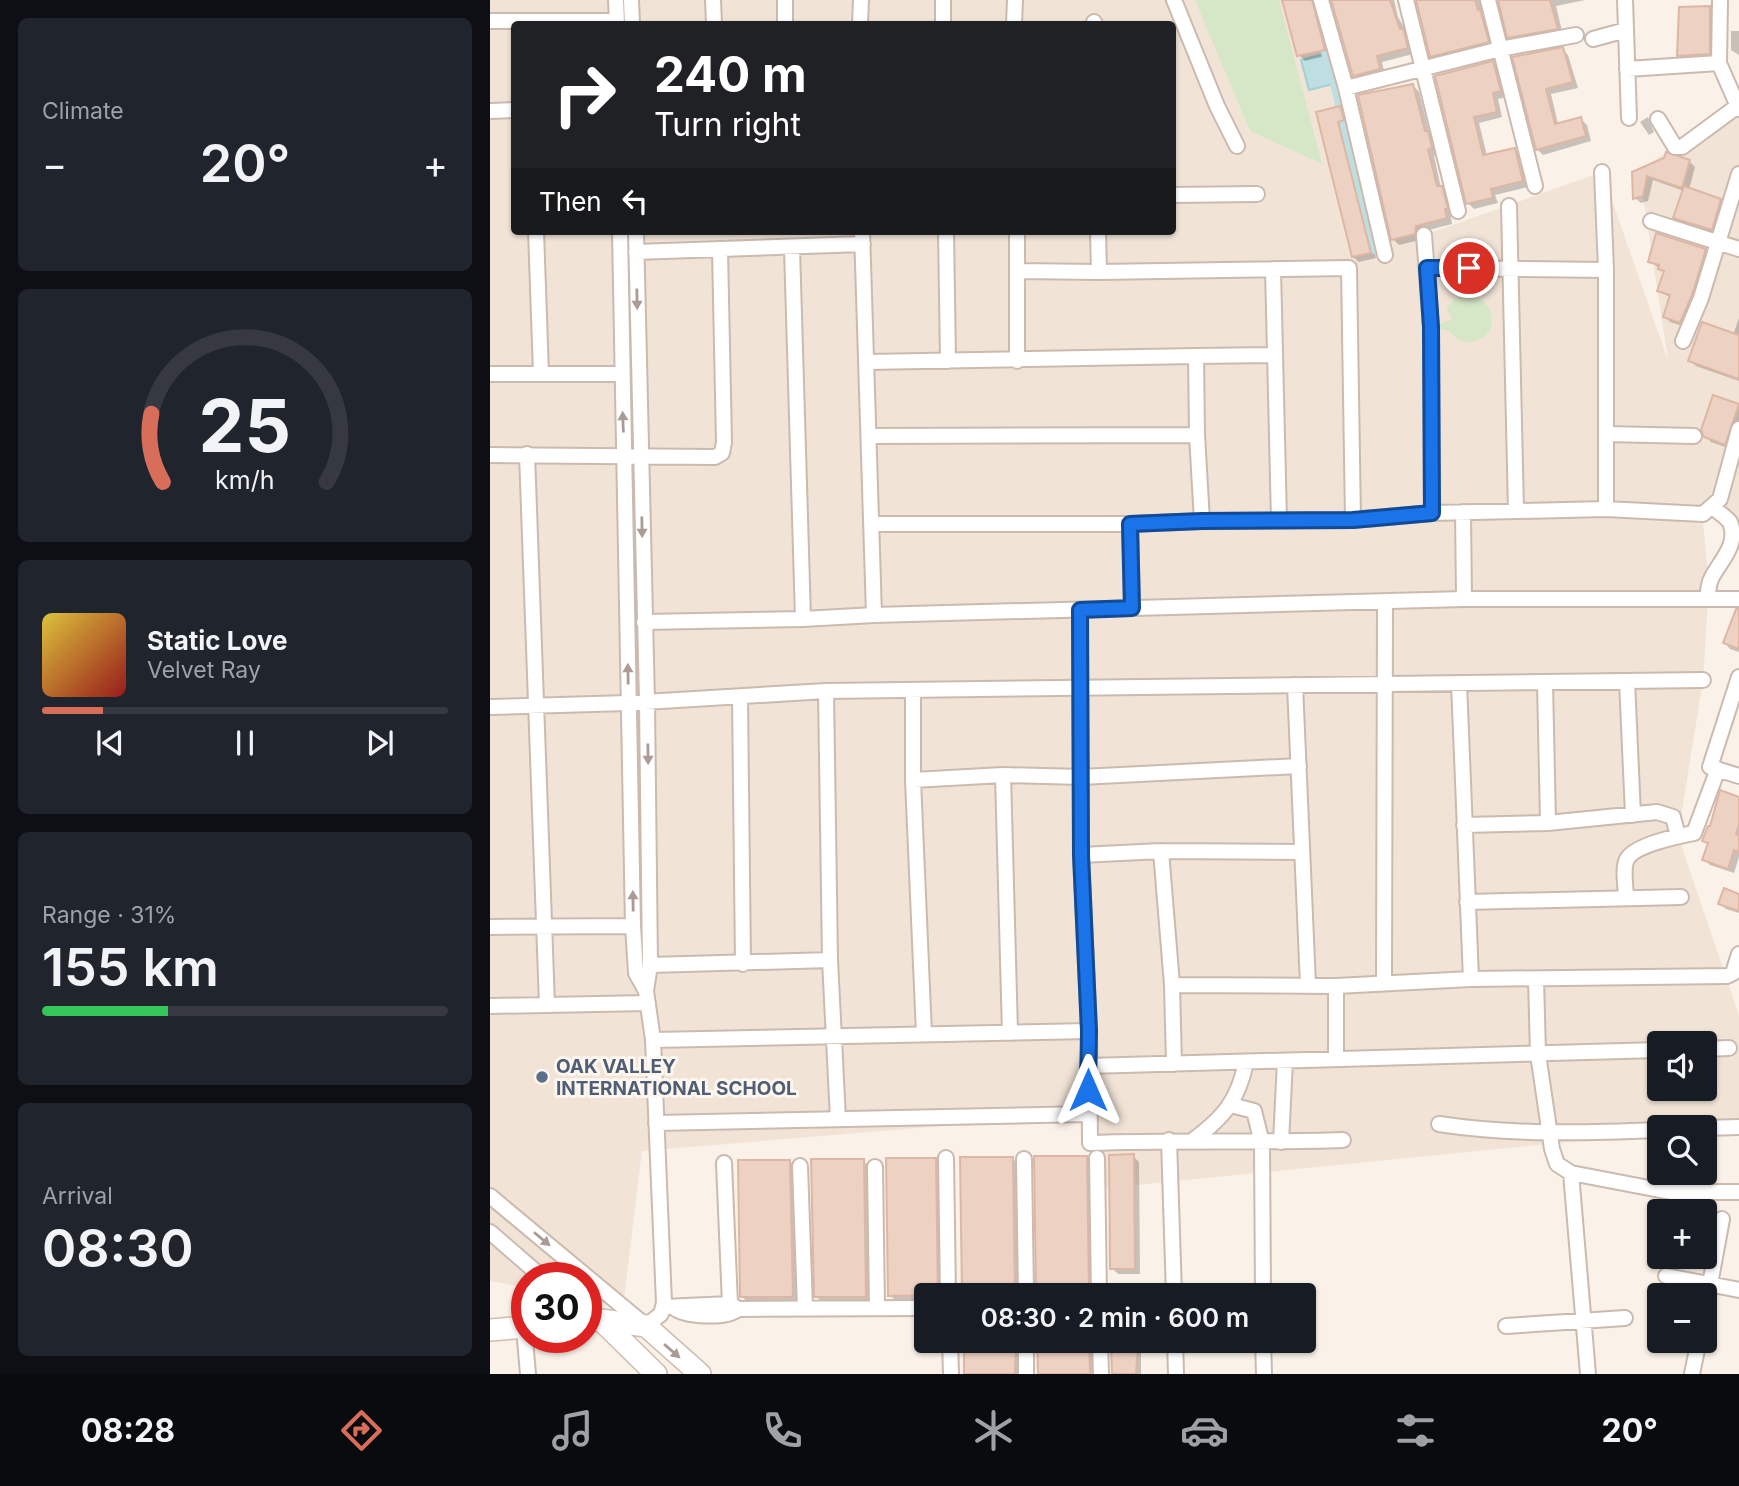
<!DOCTYPE html>
<html lang="en">
<head>
<meta charset="utf-8">
<style>
  body { margin:0; font-family:Inter,sans-serif; background:#20242c; color:#f1f3f6; height:100vh; display:flex; flex-direction:column; font-size:26px; white-space:nowrap }
  * { box-sizing:border-box; margin:0 }
  p { font-size:23px; color:#9ea1a6 }
  .icon { flex:none; width:38px; height:38px; fill:none; stroke:currentColor; stroke-width:2; stroke-linecap:round; stroke-linejoin:round }
  .map { position:relative; flex:1; overflow:hidden }
  .side { display:flex; flex-direction:column; gap:18px; padding:18px; background:#0d0f14; width:490px }
  .side>* { flex:none }
  .banner { position:absolute; left:21px; top:21px; width:665px; height:214px; border-radius:7px; box-shadow:0 2px 5px #0004; background:#202124; color:#fff; overflow:hidden }
  .tools { position:absolute; left:1157px; top:1031px; display:grid; gap:14px }
  .tools a { display:grid; place-items:center; width:70px; height:70px; border-radius:7px; background:#171b24; box-shadow:0 2px 5px #0004; font-size:35px }
  .speed { position:absolute; left:21px; top:1262px; display:flex; gap:14px; font-size:35px; font-weight:700; text-align:center }
  .speed>* { display:grid; place-content:center; width:91px; height:91px; border-radius:50%; background:#171b24; box-shadow:0 2px 5px #0004; line-height:1 }
  .speed .limit { border:10px solid #d22; background:#fff; color:#111 }
  .pin { position:absolute; display:grid; place-items:center; width:60px; height:60px; color:#fff; margin:-30px; border:4px solid #fff; border-radius:50%; box-shadow:0 2px 7px #0007 }
  .me { position:absolute; width:77px; margin:-38px; rotate:0deg; stroke-linejoin:round; filter:drop-shadow(0 0 5px #0008) }
  .turn { display:flex; align-items:center; gap:24px; height:147px; padding:0 28px; font-size:32px }
  .turn .icon { width:91px; height:91px; stroke-width:2.5 }
  .turn b { display:block; font-size:49px; line-height:60px }
  .then { display:flex; align-items:center; height:66px; padding:0 28px; background:#0003; gap:14px; font-size:26px }
  .big { font-size:52px; font-weight:600; line-height:1.1 }
  .side .tile { flex:1; display:flex; flex-direction:column; justify-content:center; gap:10px; min-width:0; padding:0 24px; border-radius:10px; background:#20242c }
  .side .dial { align-items:center; gap:0 }
  .dial svg { height:182px; overflow:visible; fill:none; stroke:#363941; stroke-width:7; stroke-linecap:round; text-anchor:middle }
  .dial text { fill:#f1f3f6; stroke:none }
  .song { display:flex; align-items:center; gap:21px }
  .cover { width:84px; height:84px; border-radius:10px; background:linear-gradient(135deg,hsl(50 70% 55%),hsl(0 70% 35%)) }
  .played { height:7px; border-radius:4px; background:linear-gradient(90deg,#d86e5a 15%,#363941 15%) }
  .keys { display:flex; justify-content:space-around; direction:ltr }
  .heat { display:flex; justify-content:space-between; align-items:center; font-size:38px; direction:ltr }
  .charge { height:10px; border-radius:5px; background:linear-gradient(90deg,#34c759 31%,#363941 0) }
  .trip { position:absolute; left:424px; top:1283px; width:402px; height:70px; border-radius:7px; background:#171b24; box-shadow:0 2px 5px #0004; font-weight:600; line-height:70px; text-align:center }
  .tabs { display:flex; height:112px; justify-content:space-around; align-items:center; background:#090b0e; color:#9ea1a6 }
  .tabs .icon { width:49px; height:49px }
  .tabs .on { color:#d86e5a }
  .tabs b { font-size:32px; color:#f1f3f6 }
  main { display:flex; flex:1; min-height:0 }
  .map>svg:first-child { display:block }
</style>
</head>
<body>
<main>
<section class="side">
<div class="tile"><p>Climate</p>
<div class="heat"><a>−</a><b class="big">20°</b><a>+</a></div>
</div>
<div class="tile dial"><svg viewBox="0 0 100 80">
<path d="M14 69A42 42 0 1 1 86 69"/>
<path d="M14 69A42 42 0 0 1 9 39" stroke="#d86e5a"/>
<text x="50" y="56" font-size="32" font-weight="700">25</text>
<text x="50" y="72" font-size="11">km/h</text>
</svg></div>
<div class="tile">
<div class="song"><i class="cover"></i><div><b>Static Love</b><p>Velvet Ray</p></div></div>
<div class="played"></div>
<div class="keys"><svg class="icon" aria-label="previous" viewBox="0 0 24 24"><path d="M18 5L8 12l10 7zM5 5v14"/></svg><svg class="icon" aria-label="pause" viewBox="0 0 24 24"><path d="M8 5v14M16 5v14"/></svg><svg class="icon" aria-label="next" viewBox="0 0 24 24"><path d="M6 5l10 7-10 7zM19 5v14"/></svg></div>
</div>
<div class="tile"><p>Range · 31%</p><b class="big">155 km</b><div class="charge"></div></div>
<div class="tile"><p>Arrival</p><b class="big">08:30</b></div>
</section>
<div class="map">
<svg width="1249" height="1374" viewBox="0 0 1249 1374">
  <rect width="100%" height="100%" fill="#faf2e8"/>
  <path fill="#f1e4d7" fill-rule="evenodd" d="M0,0H852L934,235L1112,172L1178,360L1149,170L1249,105V528L1212,512L1219,585L1213,680L1188,836L1249,1015V1125L1169,1127V1133L607,1189L598,1114L152,1151L133,1307L96,1300V1278H37V1288L0,1281ZM24,24H682V231H24ZM1169,1043H1214V1088H1169Z"/>
  <path fill="#d6e7c8" d="M705,0H789L832,164L760,131Z
    M981,294C1011,304 1008,343 977,342C967,342 965,335 958,331C954,329 946,328 941,327L963,319L956,309C963,299 970,295 981,294Z"/>
  <path fill="#bedfe2" stroke="#a5cfd3" stroke-width="2" d="M834,54L843,84L819,90L811,60Z"/>
  <path fill="#0003" d="M793,0H828L840,55L815,61L809,55Z
    M843,0H904L908,17L919,36L923,54L892,62L895,75L870,82L864,75Z
    M928,0H990L1004,48L948,62L941,56Z
    M1009,0H1095L1066,6L1073,35L1026,43L1019,37Z
    M1220,8L1227,16L1226,61L1197,63L1189,55Z
    M1241,31H1249V55L1241,50Z
    M1072,49L1078,55L1088,88L1061,94L1068,124L1091,119L1097,125L1101,141L1053,155L1047,149L1024,58Z
    M1003,63L1009,68L1016,97L1008,99L1012,117L989,123L997,156L1025,150L1030,155L1038,187L1005,195L1008,203L984,209L978,203L947,77Z
    M923,85L929,92L940,135L944,139L948,153L944,156L951,188L958,194L962,224L931,232L930,240L909,245L903,239Z
    M850,108L856,114L858,126L852,127L886,258L869,262L863,257L828,114Z
    M1158,117L1164,132L1159,135L1150,122Z
    M1200,162L1205,167L1199,190L1230,201L1236,206L1227,235L1190,223L1185,217L1194,191L1163,180L1158,201L1151,203L1145,198L1144,174Z
    M1215,250L1221,256L1196,327L1180,322L1175,316L1181,298L1169,291L1175,273L1160,261Z
    M1249,318V381L1206,366L1200,361L1243,335Z
    M1224,397L1249,406V428L1241,449L1221,442L1215,436Z
    M1249,621V652L1240,649L1235,643Z
    M1249,799V857L1244,873L1220,865L1214,860L1219,845L1214,841Z
    M1249,896V913L1236,909L1230,904Z
    M643,1156L649,1162L650,1274H628L622,1268Z
    M596,1157L602,1163L604,1295H550L548,1292Z
    M522,1158L528,1164L530,1295H475L474,1293Z
    M446,1160L452,1166L453,1295H436V1301H406L400,1295Z
    M373,1161L379,1166L381,1302H332L326,1296Z
    M300,1162L306,1168L308,1302H257L252,1296Z
    M475,1340H531V1374H476Z
    M549,1340H605V1374H549Z
    M623,1340H651V1374H624Z
    M699,1340H735V1347H705Z"/>
  <g fill="none" stroke-linecap="round" stroke-linejoin="round">
    <path stroke="#bedfe2" stroke-width="14" d="M823,0L849,91L885,247"/>
  </g>
  <path fill="#edd1c2" stroke="#deb7a4" stroke-width="2" d="M792,0H822L835,50L807,56Z
    M841,0H900L910,29L913,28L918,48L887,56L890,69L863,76Z
    M926,0H985L988,10L990,9L999,42L940,57Z
    M1008,0H1060L1068,29L1017,38Z
    M1220,6V54L1187,56L1189,7Z
    M1073,47L1083,82L1056,89L1065,124L1091,117L1096,136L1046,150L1022,57Z
    M1003,61L1011,91L1003,93L1007,112L984,117L993,155L1025,148L1033,181L1001,189L1003,198L976,204L945,76Z
    M923,84L935,131H938L942,147L938,150L947,186H952L958,209H955L957,218L926,226L925,234L901,240L868,95Z
    M850,106L854,120L848,122L881,253L862,257L826,112Z
    M1176,152L1200,160L1192,188L1157,176L1153,196L1143,199L1142,172L1174,158Z
    M1194,186L1231,199L1222,230L1183,218Z
    M1166,233L1216,249L1202,295L1190,323L1173,317L1180,295L1167,291L1174,271L1168,269L1169,265L1158,262Z
    M1212,322L1249,335V379L1198,361Z
    M1223,395L1249,404L1235,445L1214,437L1211,430Z
    M1246,609H1249V649L1233,643Z
    M1230,790L1249,797V825L1246,834L1249,835V852L1244,850L1238,869L1212,860L1218,843L1212,841L1218,826H1220Z
    M1234,888L1249,894V911L1228,904Z
    M644,1154L645,1269H620L619,1155Z
    M544,1156H597L599,1293H546Z
    M470,1157H523L525,1294H472Z
    M396,1158H446L448,1295L398,1296Z
    M321,1159H374L376,1297H324Z
    M248,1160H300L303,1297H250Z
    M474,1340H526L525,1374H474Z
    M547,1340H599L600,1374H548Z
    M621,1344H648L646,1374H622Z"/>
  <g fill="none" stroke-linecap="round" stroke-linejoin="round">
    <defs>
      <path id="street" d="M126,0L127,24
        M141,0L142,24
        M223,0L224,24
        M295,0V24
        M453,0V24
        M684,0L727,106L747,146
        M831,0L856,88L895,255
        M916,0L968,211
        M998,0L1045,186
        M1135,0L1139,118
        M1230,0L1229,63L1249,109
        M0,21H126
        M604,22L605,24
        M370,24L371,0
        M524,24L525,0
        M1103,39L1136,30
        M1137,69L1229,63
        M856,88L1010,49L1086,35
        M0,111L24,110
        M1168,119L1185,147H1192L1249,105
        M1112,172L1116,270V509
        M682,195L767,194
        M1019,206L1026,511
        M1161,221L1249,249
        M46,231L51,373
        M130,231L143,926L146,973L156,991
        M372,231L384,615
        M456,231L458,361
        M608,231L609,272
        M934,235L941,327L942,513
        M302,248L313,619
        M146,252L373,244
        M937,268L1116,270
        M783,269L789,521
        M529,271L609,272L859,268L863,520
        M1193,341L1211,298L1249,174
        M706,356L785,355
        M527,361V231
        M377,362L706,356L707,435L712,521
        M0,374H132
        M1116,434L1204,436
        M379,436L707,435
        M37,454L57,1005
        M0,455L225,457L232,453L234,442L230,250
        M973,512L974,599
        M382,524H640L712,521L863,520L942,513L1116,509L1213,514L1230,499L1249,429
        M640,524L642,608
        M1218,599C1218,591 1218,584 1222,577C1231,560 1249,544 1240,522C1236,517 1228,512 1223,507
        M590,610L591,855L599,1031L600,1143C685,1140 769,1143 853,1140
        M154,622L313,619L384,615L974,599H1249
        M1249,677L1220,767L1249,776
        M1137,681L1143,815
        M1055,682L1058,823
        M969,683L981,979
        M805,685L818,985
        M423,690V780L434,1034
        M336,691L340,960L348,1119
        M250,697L253,964
        M0,707L138,703L336,691L1213,680
        M513,775L520,1033
        M423,780L513,775L591,777L809,766
        M974,825L1058,823L1167,812L1183,817L1188,836
        M671,851L682,985L684,1064
        M591,855L671,851L812,852
        M1136,898C1136,887 1132,869 1137,859C1145,845 1188,836 1204,833L1228,769
        M977,902L1191,897
        M0,927L143,926
        M160,965L340,960
        M1046,979L1048,1054L1062,1149L1067,1164L1081,1173L1180,1192H1249
        M894,983L895,602
        M682,985L846,986L981,979L1237,976L1243,973L1249,954
        M0,1006L158,1003
        M163,1040L599,1031
        M1214,1049L1239,1048
        M846,1059V986
        M598,1066L1169,1050
        M741,1105L764,1111L772,1143L773,1295
        M166,1123L598,1114
        M949,1124C1021,1135 1096,1133 1169,1130
        M1214,1128L1249,1127
        M679,1140L684,1295
        M702,1141C734,1117 748,1101 756,1062
        M791,1142L795,1061
        M456,1158L458,1295
        M607,1158L609,1295
        M534,1159L536,1295
        M234,1163L240,1304
        M310,1166L315,1308
        M385,1167L387,1308
        M1081,1173L1098,1374
        M0,1196L156,1326L171,1314L174,1303L163,1040L156,991L160,965L157,702L146,231
        M0,1232L53,1278
        M1176,1276L1249,1290
        M174,1307L240,1304L248,1309C236,1319 195,1317 183,1307
        M248,1309L436,1308
        M1214,1317L1232,1219
        M1016,1326L1135,1318
        M34,1328L38,1374
        M460,1340L461,1374
        M536,1340V1374
        M610,1340L611,1374
        M685,1340L686,1374
        M773,1340L774,1374
        M1202,1374L1209,1340"/>
      <path id="secondary" d="M111,1320L166,1374
        M96,1321L111,1320L156,1326L210,1374
        M0,1330L37,1327"/>
    </defs>
    <use href="#street" stroke="#cbbaaf" stroke-width="18"/>
    <use href="#secondary" stroke="#cfbcb0" stroke-width="24"/>
    <use href="#street" stroke="#fff" stroke-width="14"/>
    <use href="#secondary" stroke="#fff" stroke-width="21"/>
  </g>
  <defs><path id="oneway-solid" d="M-6-.8H1V-3.2L6.5 0L1 3.2V.8H-6Z" transform="scale(1.75)"/></defs>
  <g fill="#aa9b95">
    <use href="#oneway-solid" transform="translate(147 299) rotate(89)"/>
    <use href="#oneway-solid" transform="translate(133 422) rotate(-92)"/>
    <use href="#oneway-solid" transform="translate(152 527) rotate(89)"/>
    <use href="#oneway-solid" transform="translate(138 674) rotate(-91)"/>
    <use href="#oneway-solid" transform="translate(158 754) rotate(89)"/>
    <use href="#oneway-solid" transform="translate(143 901) rotate(-91)"/>
    <use href="#oneway-solid" transform="translate(52 1239) rotate(40)"/>
    <use href="#oneway-solid" transform="translate(182 1351) rotate(41)"/>
  </g>
  <g fill="none" stroke-linecap="round" stroke-linejoin="round">
    <defs>
      <path id="route" d="M598,1090L599,1031L591,855L590,610L642,608L640,524L712,521L863,520L942,513L941,327L937,268H979"/>
    </defs>
    <use href="#route" stroke="#114b97" stroke-width="18"/>
    <use href="#route" stroke="#1a73e8" stroke-width="12"/>
  </g>
  <circle fill="#5c6f8a" stroke="#fdf6ee" stroke-width="2.5" cx="52" cy="1077" r="7"/>
  <g text-anchor="middle" dominant-baseline="central" stroke-width="6" stroke-linejoin="round" paint-order="stroke">
    <g font-size="19" font-weight="bold" fill="#4e5e75" stroke="#fdf6ee" text-anchor="start">
      <text x="66" y="1066">OAK VALLEY<tspan x="66" dy="22">INTERNATIONAL SCHOOL</tspan></text>
    </g>
  </g>
</svg>
<div class="tools">
<a><svg class="icon" aria-label="sound" viewBox="0 0 24 24"><path d="M4 9h4l5-4v14l-5-4H4zM17 9q2 3 0 6"/></svg></a>
<a><svg class="icon" aria-label="search" viewBox="0 0 24 24"><circle cx="10" cy="10" r="6"/><path d="M15 15l6 6"/></svg></a>
<a>+</a>
<a>−</a>
</div>
<div class="speed"><div class="limit">30</div></div>
<div class="pin" style="left:979px;top:268px;background:#d93025"><svg class="icon" aria-label="arrive" viewBox="0 0 24 24"><path d="M6 21V4h12l-3 4 3 4H6"/></svg></div>
<svg class="me" style="left:598px;top:1090px" viewBox="-20 -20 40 40"><path d="M0-17L14 15 0 8-14 15z" fill="#1a73e8" stroke="#fff" stroke-width="4"/></svg>
<div class="trip">08:30 · 2 min · 600 m</div>
<div class="banner">
<div class="turn"><svg class="icon" aria-label="right" viewBox="0 0 24 24"><path d="M7 20v-9h11M14 6l5 5-5 5"/></svg><div><b>240 m</b>Turn right</div></div>
<div class="then">Then<svg class="icon" aria-label="left" viewBox="0 0 24 24"><path d="M17 20v-9H6M10 6l-5 5 5 5"/></svg></div>
</div>
</div>
</main>
<nav class="tabs">
<b>08:28</b>
<svg class="icon on" aria-label="directions" viewBox="0 0 24 24"><path d="M12 3l9 9-9 9-9-9zM9 14v-3h6M13 9l2 2-2 2"/></svg>
<svg class="icon" aria-label="music" viewBox="0 0 24 24"><path d="M9 18V5l10-2v13"/><circle cx="6" cy="18" r="3"/><circle cx="16" cy="16" r="3"/></svg>
<svg class="icon" aria-label="phone" viewBox="0 0 24 24"><path d="M5 4h4l2 5-3 2q2 4 5 5l2-3 5 2v4C11 20 4 13 5 4z"/></svg>
<svg class="icon" aria-label="climate" viewBox="0 0 24 24"><path d="M12 3v18M4 7l16 10M4 17L20 7"/></svg>
<svg class="icon" aria-label="car" viewBox="0 0 24 24"><path d="M5 17H2v-5l4-1 3-4h7l3 4 3 1v5h-3M9 17h6M6 11h13"/><circle cx="7" cy="17" r="2"/><circle cx="17" cy="17" r="2"/></svg>
<svg class="icon" aria-label="filters" viewBox="0 0 24 24"><path d="M4 7h16M4 17h16"/><circle cx="9" cy="7" r="2"/><circle cx="15" cy="17" r="2"/></svg>
<b>20°</b>
</nav>
</body>
</html>
